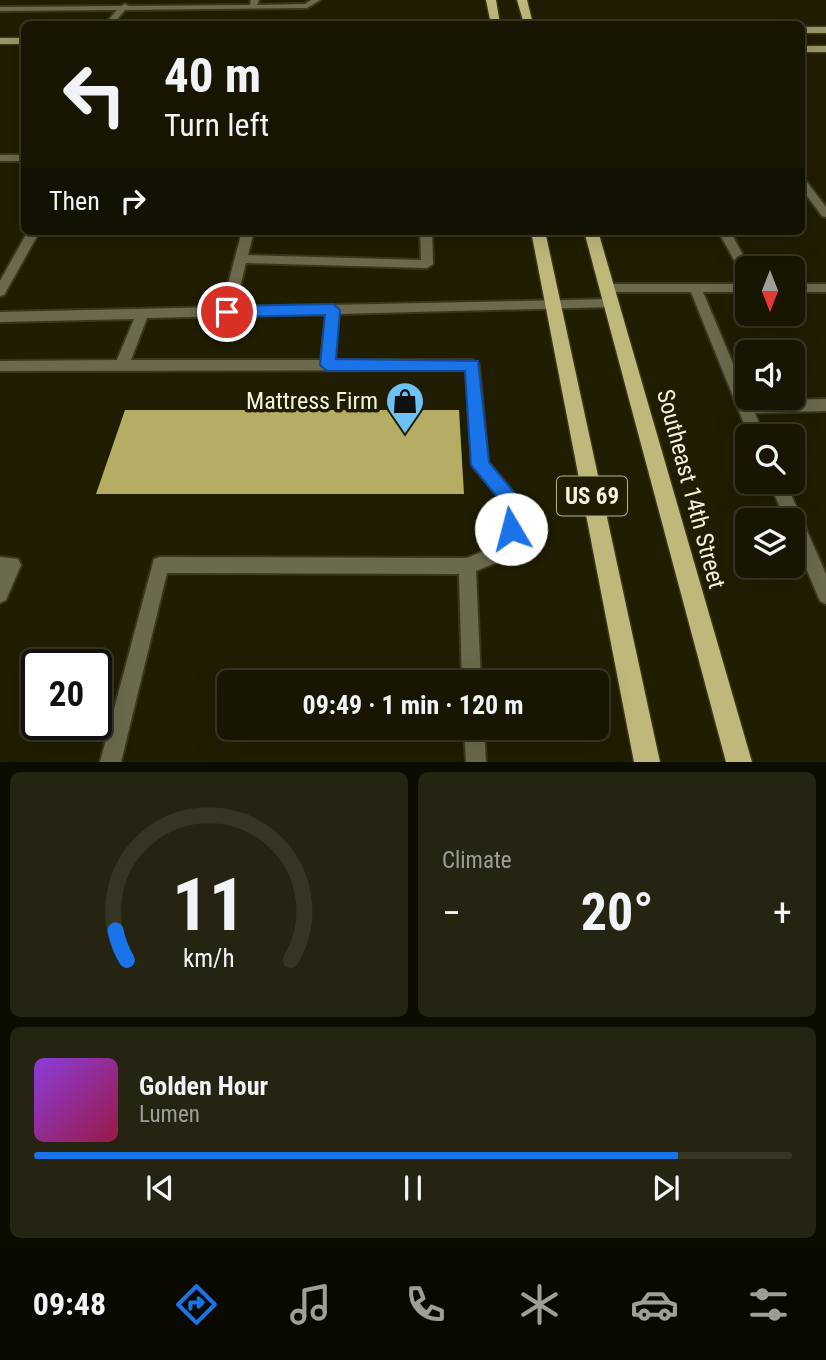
<!DOCTYPE html>
<html lang="en">
<head>
<meta charset="utf-8">
<style>
  body { margin:0; font-family:"Roboto Condensed",sans-serif; background:#252311; color:#f1f3f6; height:100vh; display:flex; flex-direction:column; font-size:26px; white-space:nowrap }
  * { box-sizing:border-box; margin:0 }
  p { font-size:23px; color:#9f9f99 }
  .icon { flex:none; width:38px; height:38px; fill:none; stroke:currentColor; stroke-width:2; stroke-linecap:round; stroke-linejoin:round }
  .map { position:relative; height:762px; overflow:hidden }
  .drawer { display:flex; flex-direction:column; gap:10px; padding:10px; background:#0d0c01; flex:1 }
  .drawer>* { flex:none }
  .hud { position:absolute; left:21px; top:21px; width:784px; height:214px; border-radius:10px; box-shadow:0 7px 28px #0002,0 0 0 2px #363524; background:#181602; color:#f1f3f6; overflow:hidden }
  .needle { width:46px; rotate:180deg }
  .fabs { position:absolute; left:735px; top:256px; display:grid; gap:14px }
  .fabs a { display:grid; place-items:center; width:70px; height:70px; border-radius:10px; background:#181602; box-shadow:0 7px 28px #0002,0 0 0 2px #363524; font-size:35px }
  .speed { position:absolute; left:21px; top:649px; display:flex; gap:14px; font-size:35px; font-weight:700; text-align:center }
  .speed>* { display:grid; place-content:center; width:91px; height:91px; border-radius:50%; background:#181602; box-shadow:0 7px 28px #0002,0 0 0 2px #363524; line-height:1 }
  .speed .limit { border:4px solid #111; border-radius:10px; background:#fff; color:#111 }
  .pin { position:absolute; display:grid; place-items:center; width:60px; height:60px; color:#fff; margin:-30px; border:4px solid #fff; border-radius:50%; box-shadow:0 2px 7px #0007 }
  .me { position:absolute; width:77px; margin:-38px; rotate:352deg; stroke-linejoin:round; filter:drop-shadow(0 0 5px #0008) }
  .turn { display:flex; align-items:center; gap:24px; height:147px; padding:0 28px; font-size:32px }
  .turn .icon { width:91px; height:91px; stroke-width:2.5 }
  .turn b { display:block; font-size:49px; line-height:60px }
  .then { display:flex; align-items:center; height:66px; padding:0 28px; background:#0003; gap:14px; font-size:26px }
  .big { font-size:52px; font-weight:700; line-height:1.1 }
  .drawer .tile { flex:1; display:flex; flex-direction:column; justify-content:center; gap:10px; min-width:0; padding:0 24px; border-radius:10px; background:#252311 }
  .drawer .dial { align-items:center; gap:0 }
  .dial svg { height:182px; overflow:visible; fill:none; stroke:#363524; stroke-width:7; stroke-linecap:round; text-anchor:middle }
  .dial text { fill:#f1f3f6; stroke:none }
  .song { display:flex; align-items:center; gap:21px }
  .cover { width:84px; height:84px; border-radius:10px; background:linear-gradient(135deg,hsl(270 70% 55%),hsl(340 70% 35%)) }
  .played { height:7px; border-radius:4px; background:linear-gradient(90deg,#1a73e8 85%,#363524 85%) }
  .keys { display:flex; justify-content:space-around; direction:ltr }
  .heat { display:flex; justify-content:space-between; align-items:center; font-size:38px; direction:ltr }
  .drawer .tiles { flex:1; display:grid; gap:10px; grid-template-columns:1fr 1fr }
  .tile:last-child { grid-column:span 2 }
  .trip { position:absolute; left:217px; top:670px; width:392px; height:70px; border-radius:10px; background:#181602; box-shadow:0 7px 28px #0002,0 0 0 2px #363524; font-weight:700; line-height:70px; text-align:center }
  .dock { display:flex; height:112px; justify-content:space-around; align-items:center; background:#0a0901; color:#9f9f99 }
  .dock .icon { width:49px; height:49px }
  .dock .active { color:#1a73e8 }
  .dock b { font-size:32px; color:#f1f3f6 }
  .map>svg:first-child { display:block }
</style>
</head>
<body>
<div class="map">
<svg width="826" height="762" viewBox="0 0 826 762">
  <rect width="100%" height="100%" fill="#201d02"/>
  <path fill="#b5ad63" d="M125,410H459L464,494H96Z"/>
  <g fill="none" stroke-linecap="round" stroke-linejoin="round">
    <defs>
      <path id="lane" d="M251,0H259L257,5L305,4L311,0H320L307,8L125,10L113,24H105L117,10L0,11V7L121,6L125,4L129,6L250,5Z
        M0,155H24V161H0Z
        M802,180L806,181L826,207V217L822,216L802,189Z
        M28,231H40L4,295L0,296V281Z
        M242,231H254L248,255L421,260L420,231H432L433,264L427,268L246,263L235,307L612,299L618,303L612,307L339,314L334,360H472L479,365L488,462L516,496L519,529L505,559L476,571L481,682H462L459,574L167,573L121,762H100L154,559L160,557L467,558L493,547L503,528L500,499L472,465L466,370L0,371V361L117,360L134,319L0,322V312L222,307ZM326,314L321,360H131L147,318Z
        M718,231H730L750,268H747V277L743,276Z
        M608,284H747V292H703L747,397L750,401L826,399V411L755,413L764,436H749L691,292H608L602,288Z
        M793,284H826V292H793Z
        M769,481H785L826,574V604L820,601L793,537V520H785Z
        M0,557L18,559L21,565L6,600L0,603Z
        M464,728H484L486,762H466Z"/>
      <path id="secondary" d="M802,27H826V33H802Z
        M0,38H24V44H0Z
        M802,46H826V52H802Z"/>
      <path id="primary" d="M486,0H496L500,24H491Z
        M517,0H527L533,24H524Z
        M531,231H545L660,762H634Z
        M584,231H598L752,762H726Z"/>
    </defs>
    <use href="#lane" stroke="#39371d" stroke-width="4"/>
    <use href="#secondary" stroke="#39371d" stroke-width="3"/>
    <use href="#primary" stroke="#39371d" stroke-width="3"/>
    <use href="#lane" fill="#6c6a4d" fill-rule="evenodd"/>
    <use href="#secondary" fill="#9b9667" fill-rule="evenodd"/>
    <use href="#primary" fill="#bfb87b" fill-rule="evenodd"/>
  </g>
  <path fill="#1a73e8" stroke="#114b97" stroke-width="2" d="M333,304L340,310L336,359L478,361L489,462L517,496L520,529L518,535L511,538L504,535L499,499L471,465L465,371H327L320,365L325,315L227,317L220,312L227,306Z"/>
  <defs>
    <symbol id="shop-pin" viewBox="-11 -11 22 30"><path d="M0 17L-7.5 6A9.5 9.5 0 1 1 7.5 6Z" fill="#6dc2f3" stroke="#201d02"/><path d="M-5-2.5h2.3a2.7 3.5 0 0 1 5.4 0H5L5.5 6h-11ZM-1.5-2.5h3a1.5 2.3 0 0 0-3 0Z" fill="#111"/></symbol>
  </defs>
  <g fill-rule="evenodd">
    <use href="#shop-pin" x="383" y="379" width="44" height="60"/>
  </g>
  <g text-anchor="middle" dominant-baseline="central" stroke-width="7" stroke-linejoin="round" paint-order="stroke">
    <rect fill="#201d02" stroke="#b4b29e" stroke-width="2" x="557" y="476.5" width="70" height="39" rx="5"/>
    <g font-size="23" font-weight="bold" fill="#f3f2e1">
      <text x="592" y="496">US 69</text>
    </g>
    <g font-size="24" fill="#f3f2e1" stroke="#201d02" text-anchor="end">
      <text x="378" y="401">Mattress Firm</text>
    </g>
    <g font-size="24" fill="#f3f2e1" stroke="#201d02">
      <text transform="translate(691 489) rotate(75)">Southeast 14th Street</text>
    </g>
  </g>
</svg>
<div class="fabs">
<a><svg class="needle" viewBox="-14 -14 28 28"><path d="M0-13l5 13h-10z" fill="#e53935"/><path d="M0 13l5-13h-10z" fill="#9f9f99"/></svg></a>
<a><svg class="icon" aria-label="sound" viewBox="0 0 24 24"><path d="M4 9h4l5-4v14l-5-4H4zM17 9q2 3 0 6"/></svg></a>
<a><svg class="icon" aria-label="search" viewBox="0 0 24 24"><circle cx="10" cy="10" r="6"/><path d="M15 15l6 6"/></svg></a>
<a><svg class="icon" aria-label="layers" viewBox="0 0 24 24"><path d="M12 4l9 5-9 5-9-5zM3 14l9 5 9-5"/></svg></a>
</div>
<div class="speed"><div class="limit">20</div></div>
<div class="pin" style="left:227px;top:312px;background:#d93025"><svg class="icon" aria-label="arrive" viewBox="0 0 24 24"><path d="M6 21V4h12l-3 4 3 4H6"/></svg></div>
<svg class="me" style="left:511px;top:529px" viewBox="-20 -20 40 40"><circle r="19" fill="#fff"/><path d="M0-13L10 11 0 6-10 11z" fill="#1a73e8"/></svg>
<div class="trip">09:49 · 1 min · 120 m</div>
<div class="hud">
<div class="turn"><svg class="icon" aria-label="left" viewBox="0 0 24 24"><path d="M17 20v-9H6M10 6l-5 5 5 5"/></svg><div><b>40 m</b>Turn left</div></div>
<div class="then">Then<svg class="icon" aria-label="right" viewBox="0 0 24 24"><path d="M7 20v-9h11M14 6l5 5-5 5"/></svg></div>
</div>
</div>
<section class="drawer">
<div class="tiles">
<div class="tile dial"><svg viewBox="0 0 100 80">
<path d="M14 69A42 42 0 1 1 86 69"/>
<path d="M14 69A42 42 0 0 1 9 56" stroke="#1a73e8"/>
<text x="50" y="56" font-size="32" font-weight="700">11</text>
<text x="50" y="72" font-size="11">km/h</text>
</svg></div>
<div class="tile"><p>Climate</p>
<div class="heat"><a>−</a><b class="big">20°</b><a>+</a></div>
</div>
<div class="tile">
<div class="song"><i class="cover"></i><div><b>Golden Hour</b><p>Lumen</p></div></div>
<div class="played"></div>
<div class="keys"><svg class="icon" aria-label="previous" viewBox="0 0 24 24"><path d="M18 5L8 12l10 7zM5 5v14"/></svg><svg class="icon" aria-label="pause" viewBox="0 0 24 24"><path d="M8 5v14M16 5v14"/></svg><svg class="icon" aria-label="next" viewBox="0 0 24 24"><path d="M6 5l10 7-10 7zM19 5v14"/></svg></div>
</div>
</div>
</section>
<nav class="dock">
<b>09:48</b>
<svg class="icon active" aria-label="directions" viewBox="0 0 24 24"><path d="M12 3l9 9-9 9-9-9zM9 14v-3h6M13 9l2 2-2 2"/></svg>
<svg class="icon" aria-label="music" viewBox="0 0 24 24"><path d="M9 18V5l10-2v13"/><circle cx="6" cy="18" r="3"/><circle cx="16" cy="16" r="3"/></svg>
<svg class="icon" aria-label="phone" viewBox="0 0 24 24"><path d="M5 4h4l2 5-3 2q2 4 5 5l2-3 5 2v4C11 20 4 13 5 4z"/></svg>
<svg class="icon" aria-label="climate" viewBox="0 0 24 24"><path d="M12 3v18M4 7l16 10M4 17L20 7"/></svg>
<svg class="icon" aria-label="car" viewBox="0 0 24 24"><path d="M5 17H2v-5l4-1 3-4h7l3 4 3 1v5h-3M9 17h6M6 11h13"/><circle cx="7" cy="17" r="2"/><circle cx="17" cy="17" r="2"/></svg>
<svg class="icon" aria-label="filters" viewBox="0 0 24 24"><path d="M4 7h16M4 17h16"/><circle cx="9" cy="7" r="2"/><circle cx="15" cy="17" r="2"/></svg>
</nav>
</body>
</html>
